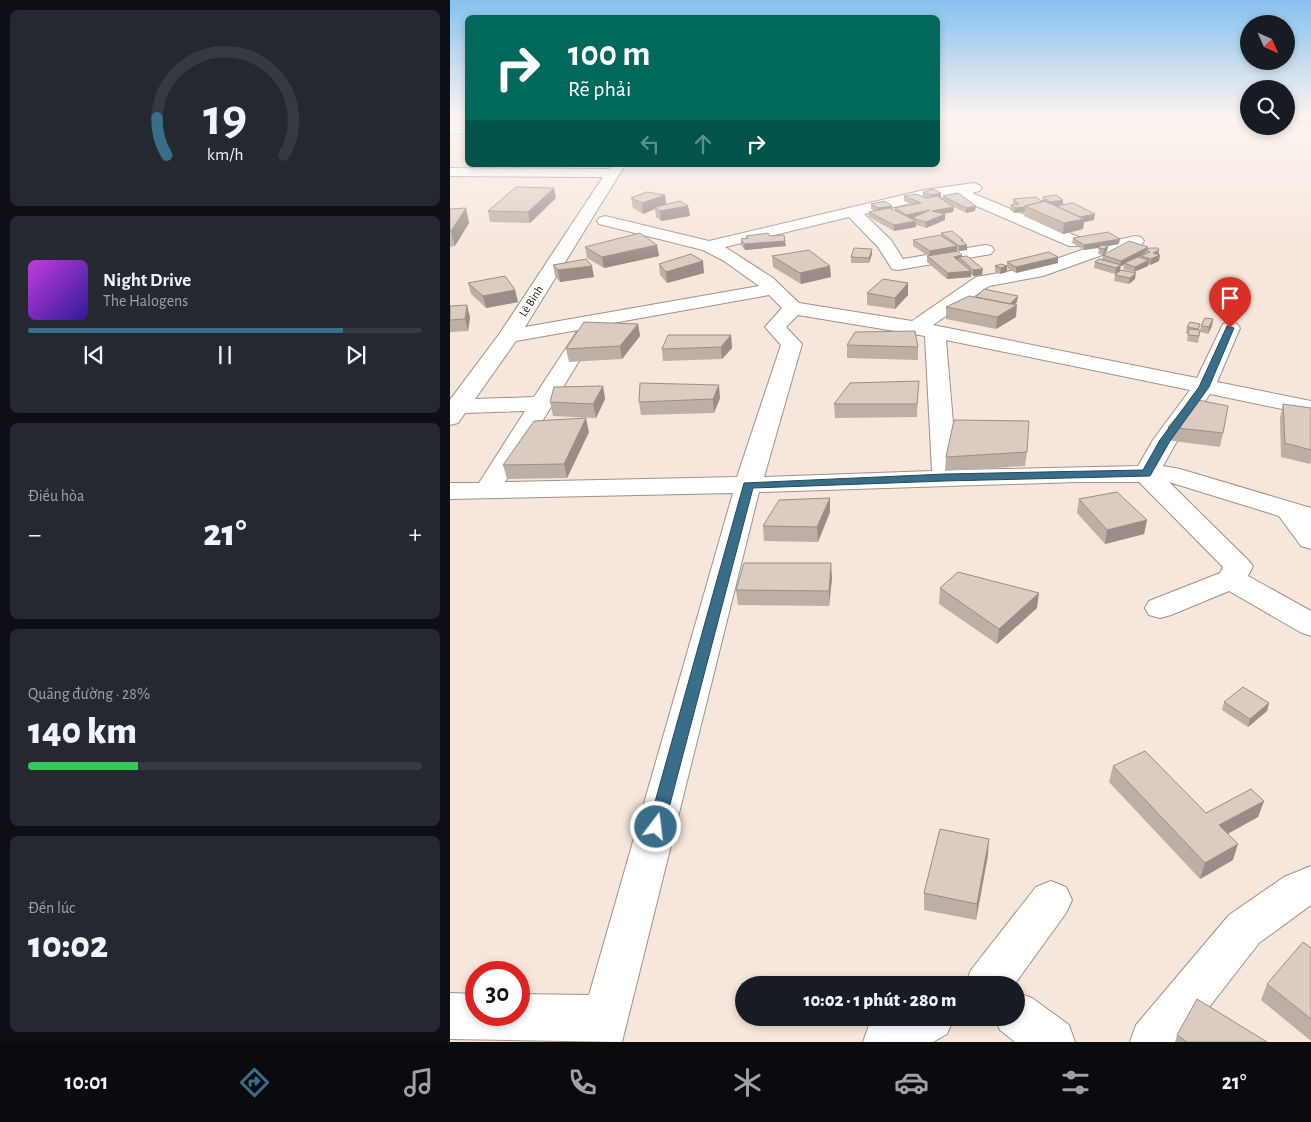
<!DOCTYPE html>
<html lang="vi">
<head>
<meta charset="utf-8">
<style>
  body { margin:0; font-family:"Alegreya Sans",sans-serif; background:#242831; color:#f1f3f6; height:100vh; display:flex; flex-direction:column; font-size:19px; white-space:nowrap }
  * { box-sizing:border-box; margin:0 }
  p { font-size:16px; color:#9ea1a6 }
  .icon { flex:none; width:28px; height:28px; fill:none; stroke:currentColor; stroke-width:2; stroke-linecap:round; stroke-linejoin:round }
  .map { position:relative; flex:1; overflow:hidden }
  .panel { display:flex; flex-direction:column; gap:10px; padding:10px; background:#0d0f14; width:450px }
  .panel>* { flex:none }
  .hud { position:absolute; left:15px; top:15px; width:475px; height:152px; border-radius:8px; box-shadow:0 2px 8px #0003; background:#00695c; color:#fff; overflow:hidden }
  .needle { width:32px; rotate:135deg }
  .fabs { position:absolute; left:790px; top:15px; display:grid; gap:10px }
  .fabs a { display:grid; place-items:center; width:55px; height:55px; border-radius:50%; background:#171b24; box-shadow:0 2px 8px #0003; font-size:25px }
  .speed { position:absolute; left:15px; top:961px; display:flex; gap:10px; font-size:25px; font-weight:700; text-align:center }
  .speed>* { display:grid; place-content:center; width:65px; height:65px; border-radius:50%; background:#171b24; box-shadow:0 2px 8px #0003; line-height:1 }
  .speed .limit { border:8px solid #d22; background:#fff; color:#111 }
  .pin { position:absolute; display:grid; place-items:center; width:42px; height:42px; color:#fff; margin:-51px -21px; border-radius:50% 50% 50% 0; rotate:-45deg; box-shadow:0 0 5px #0007 }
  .pin .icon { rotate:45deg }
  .me { position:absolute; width:55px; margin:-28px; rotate:15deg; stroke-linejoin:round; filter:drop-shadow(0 0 4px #0008) }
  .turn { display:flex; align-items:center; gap:18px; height:105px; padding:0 20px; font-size:22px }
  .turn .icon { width:65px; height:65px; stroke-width:2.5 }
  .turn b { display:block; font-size:35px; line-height:42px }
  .lanes { display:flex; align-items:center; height:48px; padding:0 20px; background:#0003; justify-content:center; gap:25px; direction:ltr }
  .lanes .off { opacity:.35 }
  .big { font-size:38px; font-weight:800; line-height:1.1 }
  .panel .widget { flex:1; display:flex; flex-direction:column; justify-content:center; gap:8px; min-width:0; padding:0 18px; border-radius:8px; background:#242831 }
  .panel .dial { align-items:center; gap:0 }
  .dial svg { height:130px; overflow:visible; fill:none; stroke:#363941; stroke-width:7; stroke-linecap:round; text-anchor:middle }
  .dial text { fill:#f1f3f6; stroke:none }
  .song { display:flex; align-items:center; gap:15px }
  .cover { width:60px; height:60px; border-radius:8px; background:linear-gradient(135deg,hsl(290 70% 55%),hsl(250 70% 35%)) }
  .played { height:5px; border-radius:2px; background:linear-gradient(90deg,#396e8a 80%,#363941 80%) }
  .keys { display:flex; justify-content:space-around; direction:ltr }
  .heat { display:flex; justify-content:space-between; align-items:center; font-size:28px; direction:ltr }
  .charge { height:8px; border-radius:4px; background:linear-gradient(90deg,#34c759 28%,#363941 0) }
  .trip { position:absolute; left:285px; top:976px; width:290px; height:50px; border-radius:25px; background:#171b24; box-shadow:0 2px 8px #0003; font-weight:800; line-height:50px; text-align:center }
  .tab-bar { display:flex; height:80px; justify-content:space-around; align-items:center; background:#090b0e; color:#9ea1a6 }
  .tab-bar .icon { width:35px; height:35px }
  .tab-bar .on { color:#396e8a }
  .tab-bar b { font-size:22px; color:#f1f3f6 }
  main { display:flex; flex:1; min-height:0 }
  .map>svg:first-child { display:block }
</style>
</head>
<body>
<main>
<section class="panel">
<div class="widget dial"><svg viewBox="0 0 100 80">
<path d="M14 69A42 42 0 1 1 86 69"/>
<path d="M14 69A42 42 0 0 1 8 46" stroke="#396e8a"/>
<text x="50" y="56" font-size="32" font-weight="700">19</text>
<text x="50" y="72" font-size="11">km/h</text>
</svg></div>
<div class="widget">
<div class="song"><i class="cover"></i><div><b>Night Drive</b><p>The Halogens</p></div></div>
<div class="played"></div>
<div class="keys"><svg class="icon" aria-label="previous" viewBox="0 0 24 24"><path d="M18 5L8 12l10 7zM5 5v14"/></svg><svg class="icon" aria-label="pause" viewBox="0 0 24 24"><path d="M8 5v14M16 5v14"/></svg><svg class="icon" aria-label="next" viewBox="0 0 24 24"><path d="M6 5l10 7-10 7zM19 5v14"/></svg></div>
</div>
<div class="widget"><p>Điều hòa</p>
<div class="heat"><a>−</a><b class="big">21°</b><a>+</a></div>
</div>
<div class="widget"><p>Quãng đường · 28%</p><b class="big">140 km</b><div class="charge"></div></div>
<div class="widget"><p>Đến lúc</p><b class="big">10:02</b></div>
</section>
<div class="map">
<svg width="861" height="1042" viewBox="0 0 861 1042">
  <rect width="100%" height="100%" fill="#f6e6dc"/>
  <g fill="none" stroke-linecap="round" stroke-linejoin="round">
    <defs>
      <path id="minor" d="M18,125V133L0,134V126Z
        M161,165H175L75,327L309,286L274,261L253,250L149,224L147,221L149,218L155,216L259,241L474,190L524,183L529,185L532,188L529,191L522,193L631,238L634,242L631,246H619L503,196L474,200L414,214L441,240L453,259L535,245L541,246L544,250L541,254L448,270L442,269L428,247L399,217L275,247L323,278L349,303L462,321L526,277L583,267L646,245L685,236L691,237L694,241L691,245L658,253L593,276L539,286L483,325L747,378L773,324L780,322L787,324L790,328L767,382L861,401V415L760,394L727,441L713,466L730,469L861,508V549L851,546L829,516L719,482L798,560L803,566L798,576L861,611V636L850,632L779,591L721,615L710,618L699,615L695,608L699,601L770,573L773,567L689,482H627L309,492L172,1042L0,1039V993L26,994V1015H69V994L139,995L283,493L0,499V483H29L75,411L15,413L8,423L0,425V400L50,333L153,177L0,176V168L159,169ZM319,295L332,308L315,327L331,345L287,477L55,482L148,330L146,326ZM348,315L475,336L482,471L314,477L352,344L336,327ZM128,330L84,397L25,399L66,341ZM496,340L740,390L703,440L688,466L507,470Z
        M861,866V905L809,943L732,1042H680L686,1025L779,915L834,877Z
        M601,881L616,887L622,900L616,913L564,985H515L521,970L586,887Z
        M566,992L582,998L619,1025L625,1042H565L550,1030L545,1018H566Z
        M435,1018H504L497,1034L483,1042H413L419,1025Z"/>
    </defs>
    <use href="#minor" stroke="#a09188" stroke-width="2"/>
    <use href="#minor" fill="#fff" fill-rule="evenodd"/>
  </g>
  <path fill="#bcafa6" d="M846,116H861V125L844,122Z
    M473,192L491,193V198H490L493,200V196L525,211L516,213L502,206L504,207L503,212L494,214L495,220L476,228L466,225V227L444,231L419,217V212L424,211L421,209V204L445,210V208L463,205L454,201V196L472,197Z
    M215,195L216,204L238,206L240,216L211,221L206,217L205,209L193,214L183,208L181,198Z
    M593,197L613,205L644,220L634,222L633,229L613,234L574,216L575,212L564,213L560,210L561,205L563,204V199L591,201H592Z
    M106,198L80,223L40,222L38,211Z
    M16,208L19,223L5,246L0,247V209Z
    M491,233L513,241L517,245V250L509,251L507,250V251L532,275L523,276L521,274V277L497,279L477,262V256H478L463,246V240L491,236Z
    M296,236H320L336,246L295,250L291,245V239H296Z
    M623,238L669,244L658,246L657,251L654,255L697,249L709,250V261L700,265L698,264V266L684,272L673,269L674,265L670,266V271L665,274L644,268L645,262L652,260L653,255L648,254L649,248L634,250L622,243Z
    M207,245L209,256L154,268L137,258L135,247Z
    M422,254L419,263H401V257Z
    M322,256L381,277L351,284L323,267Z
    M557,262L608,263L566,273L557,268V272L550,274L545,272V266H557Z
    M209,264L254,273L217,283L210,275Z
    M103,265L144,277L110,282L105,276Z
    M665,275L685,279L679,284L664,281Z
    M18,283L65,290L68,302L36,308L21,294Z
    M458,283V295L445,309L417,305V293Z
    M526,297L567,302L564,305L566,317L546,329L496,319V307Z
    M0,306L20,317L18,331L0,332Z
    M755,318L763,319L762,326L758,334L750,332L748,343L737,341L738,334L736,333L737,327L740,322L750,324L749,330L750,331L751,326Z
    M188,324L190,336L172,359L119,362L116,349Z
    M281,335L282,348L272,359L213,361L212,349Z
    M397,345L468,347V360L397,358Z
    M153,386L155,399L146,418L103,416L100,402Z
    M468,394L467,417L385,418L384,404Z
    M270,398L264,413L191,415L189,402Z
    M833,404L861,408V461L860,464L831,457L830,418Z
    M718,427L773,433L770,447L715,440Z
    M139,432L117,478L57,479L53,465Z
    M577,452L575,466L495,471L496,457Z
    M380,498V512L368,542L314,541L313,526Z
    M629,499L697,520L694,534L655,544L627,513Z
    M382,578L379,606L288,605L286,590Z
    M490,588L587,608L547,644L489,604Z
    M774,702L819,703L817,711L798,727L772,710Z
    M663,766L756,813L814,801L808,817L778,834L783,860L750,879L659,782Z
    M538,855L526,920L474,910V893Z
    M861,948V1041L811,1000L817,984Z
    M727,1035L817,1042H725Z"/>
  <path fill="#998e87" d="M104,188L106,198L80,223L78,212Z
    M491,193V198L481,201V195Z
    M215,195L216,205L205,207V209L193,214L192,203Z
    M613,200V205L601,207L600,202Z
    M238,206L240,216L211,221L210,211Z
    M442,206V211L428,214V208Z
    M526,206L525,211L516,213V208Z
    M504,207L503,212L482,216V211Z
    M575,207V212L564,213L565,208Z
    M16,208L19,223L5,246L1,231Z
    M480,210V216L456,220V215Z
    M495,214V220L476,228V222Z
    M645,214L644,220L634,222L633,229L613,234L614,223L624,218Z
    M466,221V227L444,231V225Z
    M670,239L669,244L658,246L657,251L653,255L654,249L658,246L634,250V245Z
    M511,240H513V245H517V250L509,251V246Z
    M335,241L336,246L295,250L294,244Z
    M207,245L209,256L154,268L152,257Z
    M507,246V251L479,257L480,251Z
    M698,247L697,251L696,250L695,253L676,264L674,263V265L670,266L671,261Z
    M422,249V254L419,263V258Z
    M709,250L708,255H710L709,261L700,265L703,253Z
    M512,255V260L509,257L508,262L504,257Z
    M608,257V263L566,273V267Z
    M699,260L698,266L684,272L685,267Z
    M253,261L254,273L217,283L216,272Z
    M671,265L670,271L665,274L666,268Z
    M142,266L144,277L110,282L108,270Z
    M380,266L381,277L351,284L350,273Z
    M557,266V272L550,274L551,268Z
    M533,269L532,275L523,276V270Z
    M521,271V277L497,279L498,273Z
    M686,273L685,279L679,284L680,278Z
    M458,283V295L445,309V298Z
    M65,290L68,302L36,308L33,296Z
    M568,296L567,302L559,310L567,305L566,317L546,329L547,317Z
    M17,305L20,317L18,331L15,319Z
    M763,319L762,326L758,334L759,327Z
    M188,324L190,336L172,359L170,346Z
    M281,335L282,348L272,359L271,347Z
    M269,385L270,398L264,413L263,399Z
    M153,386L155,399L146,418L143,404Z
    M136,418L139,432L117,478L114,464Z
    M380,498V512L368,542L367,527Z
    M697,520L694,534L655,544L657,530Z
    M381,563L382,578L379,606V591Z
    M589,593L587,608L547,644L549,629Z
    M819,703L817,711L798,727L800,719Z
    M814,801L808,817L764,841L769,825Z
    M539,839L538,855L526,920L527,904Z
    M788,844L783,860L750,879L755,863Z"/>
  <path fill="#dbcbc1" stroke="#998e87" d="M66,187L104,188L78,212L38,211Z
    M483,189L491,193L481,195L473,192Z
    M197,192L215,195L192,203L181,198Z
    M508,193L526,206L516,208L493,196Z
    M466,194L476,198L487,196L504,207L482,211L495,214L476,222L462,218L480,210L456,215L445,208L471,203L454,196Z
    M606,195L613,200L600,202L593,197Z
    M586,197L591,201H597L601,204L595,201L575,206V207L565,208L561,205L569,204L563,199Z
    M230,201L238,206L210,211L205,207Z
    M435,201L442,206L428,208L421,204Z
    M595,201L634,219L614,223L575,206Z
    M623,203L645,214L630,217L606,206Z
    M16,208L1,231H0V209Z
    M440,208L466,221L444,225L419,212Z
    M502,231L513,240H511L517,245L509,246L491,233Z
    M658,232L670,239L634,245L623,238Z
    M190,233L207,245L152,257L135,247Z
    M318,233L320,236L334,235L335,241L294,244L291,239L298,238L296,236Z
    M490,235L507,246L480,251L463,240Z
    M679,241L698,247L671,261L653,255Z
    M652,245L658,246L654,249L648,248Z
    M404,248L422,249L419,258L401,257Z
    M700,248H708L709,250L703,253L710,255L701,259L691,256L700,252L696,250Z
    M359,250L380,266L350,273L322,256Z
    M508,251L512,255L504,257L521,271L498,273L477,256Z
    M599,252L608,257L566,267L557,262Z
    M241,254L253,261L216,272L209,264Z
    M517,256L533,269L523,270L509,257Z
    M688,257L699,260L685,267L674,263Z
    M136,259L142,266L108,270L103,265Z
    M649,259L671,265L666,268L645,262Z
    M551,264L557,266L551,268L545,266Z
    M671,270L686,273L680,278L665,275Z
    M55,276L65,290L33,296L18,283Z
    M433,279L458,283L445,298L417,293Z
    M534,289L568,296L560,304L526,297Z
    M519,296L567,305L547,317L496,307Z
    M17,305L15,319L0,320V306Z
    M755,318L763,319L759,327L751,326Z
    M134,322L188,324L170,346L116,349Z
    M740,322L750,324L748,329L737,327Z
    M739,329L750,330L749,336L738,335Z
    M465,331L468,347L397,345L405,332Z
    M218,335H281L271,347L212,349Z
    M469,381L467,404H384L400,383Z
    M190,383L269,385L263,399L189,402Z
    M153,386L143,404L100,402L104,387Z
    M743,399L778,406L773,433L718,427Z
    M833,404L861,408V450L835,443Z
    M136,418L114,464L53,465L84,421Z
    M504,420L579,421L577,452L496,457Z
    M667,492L697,520L657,530L629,499Z
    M380,498L367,527L313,526L329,500Z
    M294,563H381L379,591L286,590Z
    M508,572L589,593L549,629L490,588Z
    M793,687L819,703L800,719L774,702Z
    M695,751L756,813L801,789L814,801L769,825L788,844L755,863L663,766Z
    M490,829L539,839L527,904L474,893Z
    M853,942L861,948V1019L817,984Z
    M747,999L817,1042H737L727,1035Z"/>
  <linearGradient id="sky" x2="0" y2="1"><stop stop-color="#85c1ef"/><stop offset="0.44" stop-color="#fbf4ef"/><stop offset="1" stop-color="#fbf4ef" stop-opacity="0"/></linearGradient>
  <rect width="861" height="262" fill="url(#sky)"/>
  <path fill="#396e8a" stroke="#25485a" d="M777,326L784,328L759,387L720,441L700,476L495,481L303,488L214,827L212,832L206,834L200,832L198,827L294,483L495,474L693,470L710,440L749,387Z"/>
  <g text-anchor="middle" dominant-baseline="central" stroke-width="4" stroke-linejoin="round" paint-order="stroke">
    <g font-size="12" fill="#1f1a16" stroke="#fff">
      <text transform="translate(81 301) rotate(-57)">Lê Bình</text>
    </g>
  </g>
</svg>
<div class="fabs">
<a><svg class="needle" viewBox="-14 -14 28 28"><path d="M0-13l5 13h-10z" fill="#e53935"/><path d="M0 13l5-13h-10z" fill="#9ea1a6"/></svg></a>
<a><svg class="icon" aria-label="search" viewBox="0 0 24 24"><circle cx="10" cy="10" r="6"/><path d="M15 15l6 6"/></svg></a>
</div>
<div class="speed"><div class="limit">30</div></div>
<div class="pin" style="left:780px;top:328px;background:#d93025"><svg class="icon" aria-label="arrive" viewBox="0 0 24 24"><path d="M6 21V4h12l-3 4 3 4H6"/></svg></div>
<svg class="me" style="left:206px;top:827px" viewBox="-20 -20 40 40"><circle r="17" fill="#396e8a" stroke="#fff" stroke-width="3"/><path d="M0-11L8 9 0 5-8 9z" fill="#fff"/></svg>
<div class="trip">10:02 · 1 phút · 280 m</div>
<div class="hud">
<div class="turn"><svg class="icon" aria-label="right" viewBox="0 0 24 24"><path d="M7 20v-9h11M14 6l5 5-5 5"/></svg><div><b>100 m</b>Rẽ phải</div></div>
<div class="lanes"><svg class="icon off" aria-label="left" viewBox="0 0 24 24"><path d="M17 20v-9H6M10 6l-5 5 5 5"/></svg><svg class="icon off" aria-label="ahead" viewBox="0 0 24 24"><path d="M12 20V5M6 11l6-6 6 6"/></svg><svg class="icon" aria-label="right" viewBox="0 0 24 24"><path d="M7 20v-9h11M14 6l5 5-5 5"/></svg></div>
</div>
</div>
</main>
<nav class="tab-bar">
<b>10:01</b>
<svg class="icon on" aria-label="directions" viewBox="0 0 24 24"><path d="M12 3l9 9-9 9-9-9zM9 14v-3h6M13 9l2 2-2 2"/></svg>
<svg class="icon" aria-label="music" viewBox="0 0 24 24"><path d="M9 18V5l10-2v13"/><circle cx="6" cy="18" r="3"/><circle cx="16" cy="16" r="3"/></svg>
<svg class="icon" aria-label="phone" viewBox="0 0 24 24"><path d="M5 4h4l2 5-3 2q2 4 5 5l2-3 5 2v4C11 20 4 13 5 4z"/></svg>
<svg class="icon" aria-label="climate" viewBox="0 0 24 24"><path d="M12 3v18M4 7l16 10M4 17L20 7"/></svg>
<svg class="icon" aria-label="car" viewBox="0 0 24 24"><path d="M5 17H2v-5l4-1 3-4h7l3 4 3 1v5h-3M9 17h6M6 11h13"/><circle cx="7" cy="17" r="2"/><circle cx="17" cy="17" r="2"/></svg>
<svg class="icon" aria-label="filters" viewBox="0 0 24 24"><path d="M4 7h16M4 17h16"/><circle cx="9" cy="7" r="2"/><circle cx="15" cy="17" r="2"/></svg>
<b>21°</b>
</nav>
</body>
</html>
